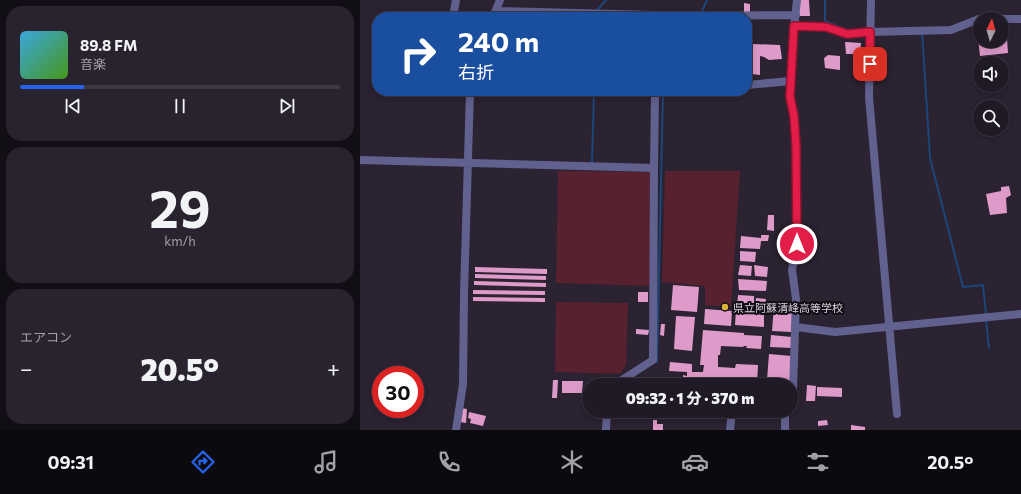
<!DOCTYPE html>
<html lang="ja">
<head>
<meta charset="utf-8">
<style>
  body { margin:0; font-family:Commissioner,"Noto Sans JP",sans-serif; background:#28232e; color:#f1f3f6; height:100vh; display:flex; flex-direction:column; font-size:15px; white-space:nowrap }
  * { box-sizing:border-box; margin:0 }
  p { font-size:13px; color:#a2a1a7 }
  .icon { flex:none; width:22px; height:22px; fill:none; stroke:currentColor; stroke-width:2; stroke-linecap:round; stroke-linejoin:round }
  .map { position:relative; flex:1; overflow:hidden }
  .details { display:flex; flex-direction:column; gap:6px; padding:6px; background:#120e15; width:360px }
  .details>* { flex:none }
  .banner { position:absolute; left:12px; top:12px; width:380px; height:84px; border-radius:16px; box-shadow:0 2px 10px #0003,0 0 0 1px #3d3843; background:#1a4fa0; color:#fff; overflow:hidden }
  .needle { width:26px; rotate:5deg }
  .tools { position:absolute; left:613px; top:12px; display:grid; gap:8px }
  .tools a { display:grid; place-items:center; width:36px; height:36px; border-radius:50%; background:#201a26; box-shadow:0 2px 10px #0003,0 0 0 1px #3d3843; font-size:20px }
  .speed { position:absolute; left:12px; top:366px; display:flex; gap:8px; font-size:20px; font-weight:700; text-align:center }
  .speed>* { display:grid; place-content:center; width:52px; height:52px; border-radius:50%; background:#201a26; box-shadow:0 2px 10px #0003,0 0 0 1px #3d3843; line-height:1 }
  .speed .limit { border:6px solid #d22; background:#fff; color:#111 }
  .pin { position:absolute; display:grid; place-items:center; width:34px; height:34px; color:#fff; margin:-17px; border-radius:8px; box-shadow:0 2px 6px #0006 }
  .me { position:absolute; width:44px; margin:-22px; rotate:0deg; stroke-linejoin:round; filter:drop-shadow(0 0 3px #0008) }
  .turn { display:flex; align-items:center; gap:14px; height:84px; padding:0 20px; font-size:18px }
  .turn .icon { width:52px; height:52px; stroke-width:2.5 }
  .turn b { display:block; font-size:28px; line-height:34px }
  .big { font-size:30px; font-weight:800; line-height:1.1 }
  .details .card { flex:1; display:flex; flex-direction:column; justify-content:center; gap:6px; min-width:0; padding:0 14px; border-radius:16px; background:#28232e }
  .details .dial { align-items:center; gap:0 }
  .dial b { font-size:52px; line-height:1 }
  .song { display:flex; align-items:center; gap:12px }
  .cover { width:48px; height:48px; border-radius:6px; background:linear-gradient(135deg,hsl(200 70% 55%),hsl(100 70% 35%)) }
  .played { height:4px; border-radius:2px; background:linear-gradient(90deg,#2563eb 20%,#3d3843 20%) }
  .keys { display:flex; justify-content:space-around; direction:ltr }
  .heat { display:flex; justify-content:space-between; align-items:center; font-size:22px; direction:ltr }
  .trip { position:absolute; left:222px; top:378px; width:216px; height:40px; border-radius:20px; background:#201a26; box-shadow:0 2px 10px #0003,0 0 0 1px #3d3843; font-weight:800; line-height:40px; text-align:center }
  .tab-bar { display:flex; height:64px; justify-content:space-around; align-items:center; background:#0d0a0f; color:#a2a1a7 }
  .tab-bar .icon { width:28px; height:28px }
  .tab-bar .current { color:#2563eb }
  .tab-bar b { font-size:18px; color:#f1f3f6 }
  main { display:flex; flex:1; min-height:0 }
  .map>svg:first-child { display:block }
</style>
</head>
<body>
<main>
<section class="details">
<div class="card">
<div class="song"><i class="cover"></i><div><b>89.8 FM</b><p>音楽</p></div></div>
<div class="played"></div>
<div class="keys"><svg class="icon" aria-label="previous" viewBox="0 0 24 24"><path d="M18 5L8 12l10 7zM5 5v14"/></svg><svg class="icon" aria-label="pause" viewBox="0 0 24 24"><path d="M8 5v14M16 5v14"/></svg><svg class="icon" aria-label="next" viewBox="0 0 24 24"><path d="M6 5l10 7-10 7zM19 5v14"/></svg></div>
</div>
<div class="card dial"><b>29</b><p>km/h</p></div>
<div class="card"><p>エアコン</p>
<div class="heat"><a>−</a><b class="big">20.5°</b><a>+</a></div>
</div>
</section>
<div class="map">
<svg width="661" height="430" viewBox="0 0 661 430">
  <rect width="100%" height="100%" fill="#2b2232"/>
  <path fill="#58212f" d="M198,171L290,172V286L196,283Z
    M305,171H380L371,307L345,305V286L302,282Z
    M196,302L268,303L266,365L260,374L195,372Z"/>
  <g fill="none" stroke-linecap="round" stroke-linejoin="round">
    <path stroke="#1d4679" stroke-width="2" d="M465,0V21L487,30
      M237,11L238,9L246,0
      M341,14L347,0
      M562,32L570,158L603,287L623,285L626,315
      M232,162L234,91
      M626,320L629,348
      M297,362L303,91"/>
  </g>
  <path fill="#de9bc9" d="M439,0H449L450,16H439Z
    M384,3L390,4V13H384Z
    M642,22L646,23L648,53L620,56L618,37L620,36V41H642Z
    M485,42L501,43L500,54H486Z
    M392,44L420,45L422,59L409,60L404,57L400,56V75L392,74Z
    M468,55L480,56V70L465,68L464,58Z
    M649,186L651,195L646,198L647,213L630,215L626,194L641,191V187Z
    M408,215H414V231L407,230Z
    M401,235H409L408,241H401L400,249L380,248L381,236L401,238Z
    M380,251L396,252L395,262L380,261Z
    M380,265L392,266L391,276L378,275Z
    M394,265L408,267L407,277L395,276Z
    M115,267L187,269V274L115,272Z
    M115,274L186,276V280L115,278Z
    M378,279L407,281L406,291L379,290Z
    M114,281L186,283V287L114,285Z
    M313,285L339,287L337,312L311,310Z
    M113,290L185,291V295L113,294Z
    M278,292H288V302H278Z
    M378,295L394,296V307L377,306Z
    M113,297L185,298V302L113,301Z
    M396,298L406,299L405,308L395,307Z
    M414,306L433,307L431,332L412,331Z
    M345,309L372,311L371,326L344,324Z
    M376,310H382V313L404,315V327L375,325Z
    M316,316L335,317L332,351L314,349Z
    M301,324H305L304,336L300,335Z
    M276,329L289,330L288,335L276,334Z
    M343,330L384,333V335L402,336L401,349L386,348L387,346H384L383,347L361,346L360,355H358V367L375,368L376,364L398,365L397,385H374V379L348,378L347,385L323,383V375L327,376V372L309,371L310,362L332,364V372H343L344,365H340Z
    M411,335L432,337V348L410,347Z
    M409,354L432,356L430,382L407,380Z
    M193,380H198L197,398H192Z
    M202,381H223L222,393H202Z
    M447,385L456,386L455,401H446Z
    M457,387L482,388V397L457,396Z
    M101,408L107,409L106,423L100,422Z
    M109,412L126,416L123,426L110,423L111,419L108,418Z
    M293,420H297V424H303V430H293Z
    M467,420L468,425L458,426V421Z
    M491,425L505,427V430H491Z"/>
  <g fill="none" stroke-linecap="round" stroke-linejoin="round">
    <path stroke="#61618f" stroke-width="8" d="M511,0L509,97L537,414
      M136,11L334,16L436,15
      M93,17L96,0
      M133,17L140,0
      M434,26L466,27L487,34L510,32L591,30L619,19H661
      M387,85L431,81
      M0,160L294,168L295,95L297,91
      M436,327L475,332L661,314
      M254,385L293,360L294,168
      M431,395L433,390L436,299L432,270L437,244L436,146L434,116L430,97L433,36L437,0
      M96,430L103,384L104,294L110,91
      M246,430L247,411
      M370,430L372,411
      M425,430V415L426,411"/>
  </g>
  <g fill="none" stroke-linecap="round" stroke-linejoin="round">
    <defs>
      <path id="route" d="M437,244L436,146L434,116L430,97L434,26L466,27L487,34L510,32V64"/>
    </defs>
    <use href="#route" stroke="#92132f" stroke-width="10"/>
    <use href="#route" stroke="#e11d48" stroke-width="7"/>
  </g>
  <circle fill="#dab333" stroke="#110d14" stroke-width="1.5" cx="365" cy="307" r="4"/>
  <g text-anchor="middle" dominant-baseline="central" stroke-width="4" stroke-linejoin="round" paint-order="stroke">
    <g font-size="11" fill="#d8d2dd" stroke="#110d14" text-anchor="start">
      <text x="373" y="307">県立阿蘇清峰高等学校</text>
    </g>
  </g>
</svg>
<div class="tools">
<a><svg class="needle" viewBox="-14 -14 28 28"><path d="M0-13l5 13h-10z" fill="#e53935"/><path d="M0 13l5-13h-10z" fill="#a2a1a7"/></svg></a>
<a><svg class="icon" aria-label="sound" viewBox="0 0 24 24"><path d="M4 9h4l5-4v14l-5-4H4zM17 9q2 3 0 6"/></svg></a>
<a><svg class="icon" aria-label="search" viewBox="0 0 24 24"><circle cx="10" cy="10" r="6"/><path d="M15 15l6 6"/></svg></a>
</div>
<div class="speed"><div class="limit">30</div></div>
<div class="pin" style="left:510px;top:64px;background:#d93025"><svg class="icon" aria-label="arrive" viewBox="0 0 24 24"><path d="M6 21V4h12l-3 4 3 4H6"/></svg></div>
<svg class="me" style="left:437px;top:244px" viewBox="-20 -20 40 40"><circle r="17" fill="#e11d48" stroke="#fff" stroke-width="3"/><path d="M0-11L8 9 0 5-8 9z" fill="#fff"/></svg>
<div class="trip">09:32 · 1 分 · 370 m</div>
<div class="banner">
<div class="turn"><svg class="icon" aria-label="right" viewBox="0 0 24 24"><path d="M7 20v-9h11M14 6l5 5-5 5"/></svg><div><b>240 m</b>右折</div></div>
</div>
</div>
</main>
<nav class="tab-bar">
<b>09:31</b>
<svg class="icon current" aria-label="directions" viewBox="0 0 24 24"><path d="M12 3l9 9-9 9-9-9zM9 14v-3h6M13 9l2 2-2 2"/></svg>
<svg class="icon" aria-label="music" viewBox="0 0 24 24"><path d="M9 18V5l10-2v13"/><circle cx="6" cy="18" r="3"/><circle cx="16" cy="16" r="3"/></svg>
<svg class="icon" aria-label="phone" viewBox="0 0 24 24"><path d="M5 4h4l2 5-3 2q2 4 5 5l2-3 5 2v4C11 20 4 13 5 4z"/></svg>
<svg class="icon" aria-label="climate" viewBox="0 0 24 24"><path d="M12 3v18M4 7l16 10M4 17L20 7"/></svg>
<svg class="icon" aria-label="car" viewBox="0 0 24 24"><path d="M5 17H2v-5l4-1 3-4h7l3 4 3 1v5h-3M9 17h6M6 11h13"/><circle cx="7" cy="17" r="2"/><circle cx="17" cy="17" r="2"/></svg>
<svg class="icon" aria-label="filters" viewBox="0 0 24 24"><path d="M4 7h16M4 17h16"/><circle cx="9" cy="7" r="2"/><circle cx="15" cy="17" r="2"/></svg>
<b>20.5°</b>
</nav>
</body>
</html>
